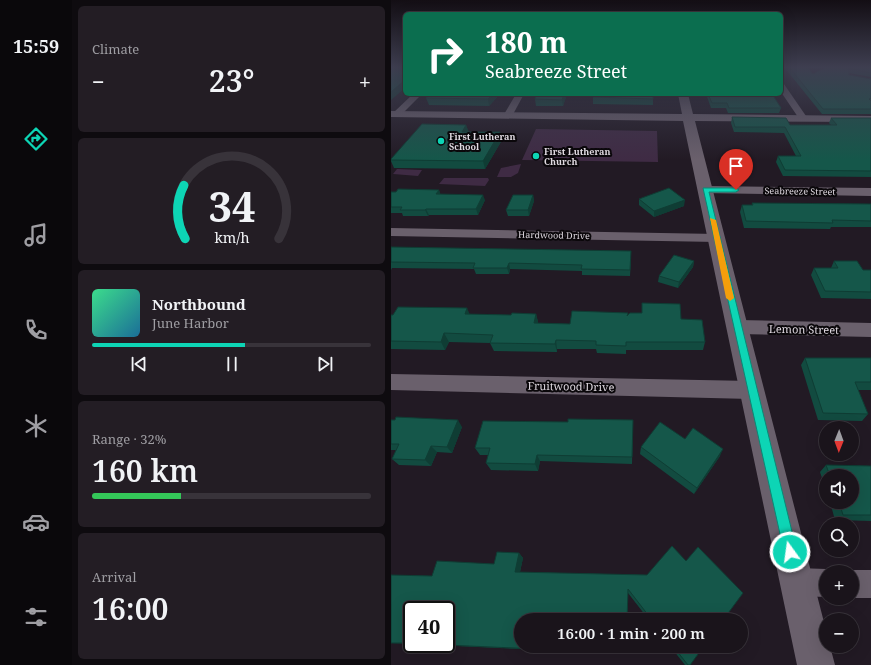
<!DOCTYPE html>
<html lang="en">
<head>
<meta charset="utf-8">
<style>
  body { margin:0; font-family:"Noto Serif",serif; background:#231d24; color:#f1f3f6; height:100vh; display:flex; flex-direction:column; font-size:15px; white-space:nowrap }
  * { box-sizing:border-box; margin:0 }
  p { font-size:13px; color:#9f9ea3 }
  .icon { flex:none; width:22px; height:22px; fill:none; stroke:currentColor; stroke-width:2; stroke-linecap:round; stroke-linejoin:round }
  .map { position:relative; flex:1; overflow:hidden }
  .drawer { display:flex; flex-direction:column; gap:6px; padding:6px; background:#0e0b0f; width:319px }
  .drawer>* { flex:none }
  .hud { position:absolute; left:12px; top:12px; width:380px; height:84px; border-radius:6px; box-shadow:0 4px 16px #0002,0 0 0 1px #38333a; background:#0b6e4f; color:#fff; overflow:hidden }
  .needle { width:26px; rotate:181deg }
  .buttons { position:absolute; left:428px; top:421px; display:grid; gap:8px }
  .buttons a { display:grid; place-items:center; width:40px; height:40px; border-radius:50%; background:#1a141b; box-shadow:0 4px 16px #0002,0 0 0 1px #38333a; font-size:20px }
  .speed { position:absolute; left:12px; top:601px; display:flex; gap:8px; font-size:20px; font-weight:700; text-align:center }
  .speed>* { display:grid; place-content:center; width:52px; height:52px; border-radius:50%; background:#1a141b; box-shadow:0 4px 16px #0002,0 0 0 1px #38333a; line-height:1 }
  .speed .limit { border:2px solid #111; border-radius:6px; background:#fff; color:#111 }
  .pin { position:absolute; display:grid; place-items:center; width:34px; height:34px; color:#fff; margin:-41px -17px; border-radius:50% 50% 50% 0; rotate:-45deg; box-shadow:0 0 4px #0007 }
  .pin .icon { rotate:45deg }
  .me { position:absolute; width:44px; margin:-22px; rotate:346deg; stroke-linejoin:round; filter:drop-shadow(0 0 3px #0008) }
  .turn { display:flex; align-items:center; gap:14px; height:84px; padding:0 16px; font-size:18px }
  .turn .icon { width:52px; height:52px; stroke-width:2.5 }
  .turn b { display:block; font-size:28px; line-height:34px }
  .big { font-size:30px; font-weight:600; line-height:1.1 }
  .drawer .tile { flex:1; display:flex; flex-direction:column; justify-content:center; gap:6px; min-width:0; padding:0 14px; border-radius:6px; background:#231d24 }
  .drawer .dial { align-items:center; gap:0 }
  .dial svg { height:104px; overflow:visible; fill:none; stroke:#38333a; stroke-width:7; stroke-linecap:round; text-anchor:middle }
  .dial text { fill:#f1f3f6; stroke:none }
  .song { display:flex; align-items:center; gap:12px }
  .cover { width:48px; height:48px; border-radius:6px; background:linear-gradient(135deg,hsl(150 70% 55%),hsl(200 70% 35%)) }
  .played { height:4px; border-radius:2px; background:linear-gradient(90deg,#0dd5b5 55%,#38333a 55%) }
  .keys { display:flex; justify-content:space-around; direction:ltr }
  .heat { display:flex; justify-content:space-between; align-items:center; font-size:22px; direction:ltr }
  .charge { height:6px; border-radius:3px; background:linear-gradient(90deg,#34c759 32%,#38333a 0) }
  .trip { position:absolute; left:123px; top:613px; width:234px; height:40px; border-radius:20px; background:#1a141b; box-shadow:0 4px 16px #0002,0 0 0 1px #38333a; font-weight:600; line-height:40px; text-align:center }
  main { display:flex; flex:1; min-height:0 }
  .menu { display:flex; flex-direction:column; width:72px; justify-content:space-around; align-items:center; background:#0a080b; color:#9f9ea3 }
  .menu .icon { width:28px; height:28px }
  .menu .on { color:#0dd5b5 }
  .menu b { font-size:18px; color:#f1f3f6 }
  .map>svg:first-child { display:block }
</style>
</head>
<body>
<main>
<nav class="menu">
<b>15:59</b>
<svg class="icon on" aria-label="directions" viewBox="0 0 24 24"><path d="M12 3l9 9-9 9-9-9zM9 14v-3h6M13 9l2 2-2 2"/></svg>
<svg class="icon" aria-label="music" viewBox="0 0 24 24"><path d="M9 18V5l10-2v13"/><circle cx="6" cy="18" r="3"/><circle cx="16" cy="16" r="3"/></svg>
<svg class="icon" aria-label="phone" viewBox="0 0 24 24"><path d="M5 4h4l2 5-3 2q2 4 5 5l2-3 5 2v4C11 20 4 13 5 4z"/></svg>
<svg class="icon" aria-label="climate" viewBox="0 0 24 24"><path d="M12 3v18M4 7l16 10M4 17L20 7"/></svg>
<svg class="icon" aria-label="car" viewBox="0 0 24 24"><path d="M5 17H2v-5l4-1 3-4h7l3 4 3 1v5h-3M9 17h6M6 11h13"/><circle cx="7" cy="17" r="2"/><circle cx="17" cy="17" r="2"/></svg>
<svg class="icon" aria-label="filters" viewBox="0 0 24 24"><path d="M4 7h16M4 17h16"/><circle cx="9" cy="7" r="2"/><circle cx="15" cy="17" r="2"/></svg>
</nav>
<section class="drawer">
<div class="tile"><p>Climate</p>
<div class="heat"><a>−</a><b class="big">23°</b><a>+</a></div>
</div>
<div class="tile dial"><svg viewBox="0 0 100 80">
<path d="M14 69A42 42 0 1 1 86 69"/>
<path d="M14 69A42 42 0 0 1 13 28" stroke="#0dd5b5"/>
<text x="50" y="56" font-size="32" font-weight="700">34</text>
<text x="50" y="72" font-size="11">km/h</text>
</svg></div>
<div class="tile">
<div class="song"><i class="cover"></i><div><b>Northbound</b><p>June Harbor</p></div></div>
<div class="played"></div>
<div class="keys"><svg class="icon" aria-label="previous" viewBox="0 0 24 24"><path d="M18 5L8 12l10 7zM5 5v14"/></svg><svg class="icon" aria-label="pause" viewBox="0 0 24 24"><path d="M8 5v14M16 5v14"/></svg><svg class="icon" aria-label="next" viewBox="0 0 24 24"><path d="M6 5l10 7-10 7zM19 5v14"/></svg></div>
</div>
<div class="tile"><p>Range · 32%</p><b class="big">160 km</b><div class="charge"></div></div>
<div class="tile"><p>Arrival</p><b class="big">16:00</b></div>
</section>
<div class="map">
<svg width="480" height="665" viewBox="0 0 480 665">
  <rect width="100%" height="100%" fill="#221a24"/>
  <path fill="#3f2b44" d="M145,129L266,131L267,162L131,160Z
    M130,164L127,173L120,177H106L110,168Z
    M6,169L31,170L27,176L2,174Z
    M53,178H97L98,180L94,186L48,184Z"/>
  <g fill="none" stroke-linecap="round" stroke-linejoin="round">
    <path fill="#6a606c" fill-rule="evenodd" d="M390,84H393L415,116V120H409L390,92Z
      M22,94H31L8,117H2V113Z
      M125,94H133L120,118H114L112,116Z
      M315,186L480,188V196L311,193L309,190Z
      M0,228L326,234L331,235L333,238L331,241L326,242L0,236Z
      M346,320L480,323V337L346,334L340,332L337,327L340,322Z
      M0,374L360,381L367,384L370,390L367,396L360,399L0,390Z
      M406,568L435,569L442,572H435V597L406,596L396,592L392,582L396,572Z
      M461,570H480V598H461V572H456Z"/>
    <path fill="#6a606c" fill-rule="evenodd" d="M287,94H297L302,114L480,116V122L304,121L435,630V646H439L444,665H406L292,121L0,117V111L291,114Z"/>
  </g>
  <path fill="#124b40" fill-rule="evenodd" d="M393,67H416L422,74L435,67H480V77L458,73V75L480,79V114H431Z
    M40,94H109L98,106L38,105L35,98Z
    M146,94H176L172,106H145L144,99Z
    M262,94V105L202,104V97Z
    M315,94H381L390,108L388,113H337L335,108H320Z
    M341,117L399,125H440L438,123L440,118H480V177L392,176L385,162L387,156H405L393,133L343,132L340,123Z
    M75,125L77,132H109L111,140L94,169L3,168L0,161V159Z
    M48,190L49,194L94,200L87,215H38L37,216H12L11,213H0V192Z
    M142,195L143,201L138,216H117L115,210Z
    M248,199L293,206L263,217L248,205Z
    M361,203L480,204V227H440L439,229L353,228L349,212L351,205H361Z
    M0,247L240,258L239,276L191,275V271L119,269L118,274H85L83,269L1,268L0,270Z
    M303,261L302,267L287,288L267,282L268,276Z
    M443,261L472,270H480V299L430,298L420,275L423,268H440Z
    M251,303L290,319L314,342L312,350H235V354L206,353L205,349H166V352L103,351L99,343L58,342L54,350L0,349V315L79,314L120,315L145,314L147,322V323L179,324L251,313Z
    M414,358H480V390H467L477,414L471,421L427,420L410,365Z
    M0,420L71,427L61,453L46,452L40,466L8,465L1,459L5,450H0Z
    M242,420L241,464L149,461L147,471L100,470L95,463L98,455H89L84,448L177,422Z
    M250,447L329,456L303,494L249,454Z
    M435,465L480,466V521L444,520L439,502H461V476H435V490L429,472Z
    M128,553L132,558L129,572L256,575L295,561L332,620H258L237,593L235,654L0,643V575L41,576L103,564ZM21,610L55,644H21Z
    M279,646H313L299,665H294Z"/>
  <path fill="#0f3d34" d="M14,80V88L0,100V92Z
    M102,94H109L98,106L97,99Z
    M173,94H176L172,106L171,100Z
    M75,125L78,132H71Z
    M109,132L111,140L94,169L92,161Z
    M48,190L50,196L45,194Z
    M92,195L94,200L87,215L85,209Z
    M142,195L143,201L138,216L137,210Z
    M294,200L293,206L263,217V211Z
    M35,209L38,215L37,216L34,210Z
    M303,261L302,267L287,288L288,282Z
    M118,263L119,269L118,274L116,268Z
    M76,308L80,317L74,314Z
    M145,314L147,322L145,332L143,323Z
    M53,333L58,342L54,350L50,342Z
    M165,340L166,349V352L164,344Z
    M67,420L71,427L61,453L56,447Z
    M40,446L46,452L40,466L34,460Z
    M332,449L329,456L303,494L306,488Z
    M146,455L149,461L147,471L144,464Z
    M128,553L132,558L128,576L124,572Z"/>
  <path fill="#15574a" stroke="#0f3d34" d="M0,67H14V80L0,92Z
    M398,67H416L422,74L435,67H480V73L458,68V75L480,79V98L478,99L480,101V109H432Z
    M40,94H102L97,99L35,98Z
    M146,94H173L171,100L144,99Z
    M203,94H262V99L202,97Z
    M317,94H381L390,108H338L336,103H321Z
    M341,117L395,118L399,125H446L440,118H480V171L394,170L387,156H410L394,127H344Z
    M31,124L75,125L71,132H109L92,161L0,160V159Z
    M278,188L294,200L263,211L248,199Z
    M7,189L48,190L45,194L92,195L85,209H35L34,210H9L11,207H0V192H5Z
    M122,195H142L137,210H115Z
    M361,203L480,204V221L441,220L442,223L355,221L351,205H362Z
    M0,247L240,251L239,270L190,269L191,265L118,263L116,268H82L84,263L0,262Z
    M283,255L303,261L288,282L268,276Z
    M443,261H466L472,270H480V292L434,291L423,268H447Z
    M251,303L289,304L290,319L311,320L314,342H235V346L205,345V341L165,340L164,344L99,343L102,335L53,333L50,342L0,341V315H2L7,307L76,308L74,314L120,315L121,313L145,314L143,323L179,324L181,311L237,313L236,316L239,313H251Z
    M414,358H480V382H464L477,414L432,413Z
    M5,417L67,420L56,447L40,446L34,460L1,459L8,444H0V420H4Z
    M177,419L242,420L241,457L146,455L144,464L95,463L99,448H84L92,421L177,422Z
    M269,422L294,439L302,428L332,449L306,488L250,447Z
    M435,465L480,466V515H452L448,502H461V476H439Z
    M281,546L295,561L307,547L352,593L332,620H261L237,589L236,620H130V646H235V653L33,644H55V610H21V643H0V575L41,576L46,561L103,564L106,552L128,553L124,572L256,575Z
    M282,646H313L299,665H297Z"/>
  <linearGradient id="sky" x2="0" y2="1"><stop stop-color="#130e14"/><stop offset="0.42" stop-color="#3e3e50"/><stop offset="1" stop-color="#3e3e50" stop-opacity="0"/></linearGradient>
  <rect width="480" height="160" fill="url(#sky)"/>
  <path fill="#0dd5b5" stroke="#088a76" d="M312,188H345L348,190L345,192H318L406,552L404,557L399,559L395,557L393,552Z"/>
  <path fill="#f59e0b" d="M319,218L325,220L343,298L339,301L335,298Z"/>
  <g fill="#0dd5b5" stroke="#0a070a" stroke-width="1.5">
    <circle cx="50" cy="141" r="4"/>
    <circle cx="145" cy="156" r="4"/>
  </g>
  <g text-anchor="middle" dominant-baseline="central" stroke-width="4" stroke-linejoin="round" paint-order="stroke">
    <g font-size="9" font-weight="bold" fill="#dfd9e0" stroke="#0a070a" text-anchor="start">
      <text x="58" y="136">First Lutheran<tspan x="58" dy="10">School</tspan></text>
      <text x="153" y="151">First Lutheran<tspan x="153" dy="10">Church</tspan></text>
    </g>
    <g font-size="9" fill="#dfd9e0" stroke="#0a070a">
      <text transform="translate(409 191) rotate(1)">Seabreeze Street</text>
      <text transform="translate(163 235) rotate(1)">Hardwood Drive</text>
    </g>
    <g font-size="11" fill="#dfd9e0" stroke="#0a070a">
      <text transform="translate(413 329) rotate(1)">Lemon Street</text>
      <text transform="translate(180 386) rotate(1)">Fruitwood Drive</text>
    </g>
  </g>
</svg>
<div class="buttons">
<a><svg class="needle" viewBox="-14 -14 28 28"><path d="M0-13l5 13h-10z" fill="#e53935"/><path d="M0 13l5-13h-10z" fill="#9f9ea3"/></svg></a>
<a><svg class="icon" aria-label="sound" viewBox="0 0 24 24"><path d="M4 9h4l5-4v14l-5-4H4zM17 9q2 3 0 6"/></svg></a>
<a><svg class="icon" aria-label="search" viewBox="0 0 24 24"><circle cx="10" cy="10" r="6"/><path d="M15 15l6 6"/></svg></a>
<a>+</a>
<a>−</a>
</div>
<div class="speed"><div class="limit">40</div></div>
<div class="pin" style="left:345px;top:190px;background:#d93025"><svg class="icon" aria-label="arrive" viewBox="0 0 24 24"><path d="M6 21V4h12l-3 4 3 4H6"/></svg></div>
<svg class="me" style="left:399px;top:552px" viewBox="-20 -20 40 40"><circle r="17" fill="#0dd5b5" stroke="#fff" stroke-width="3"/><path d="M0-11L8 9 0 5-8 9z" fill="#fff"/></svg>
<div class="trip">16:00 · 1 min · 200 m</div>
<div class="hud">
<div class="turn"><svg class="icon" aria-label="right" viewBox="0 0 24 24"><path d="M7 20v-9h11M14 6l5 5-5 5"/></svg><div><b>180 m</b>Seabreeze Street</div></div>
</div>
</div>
</main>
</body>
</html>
